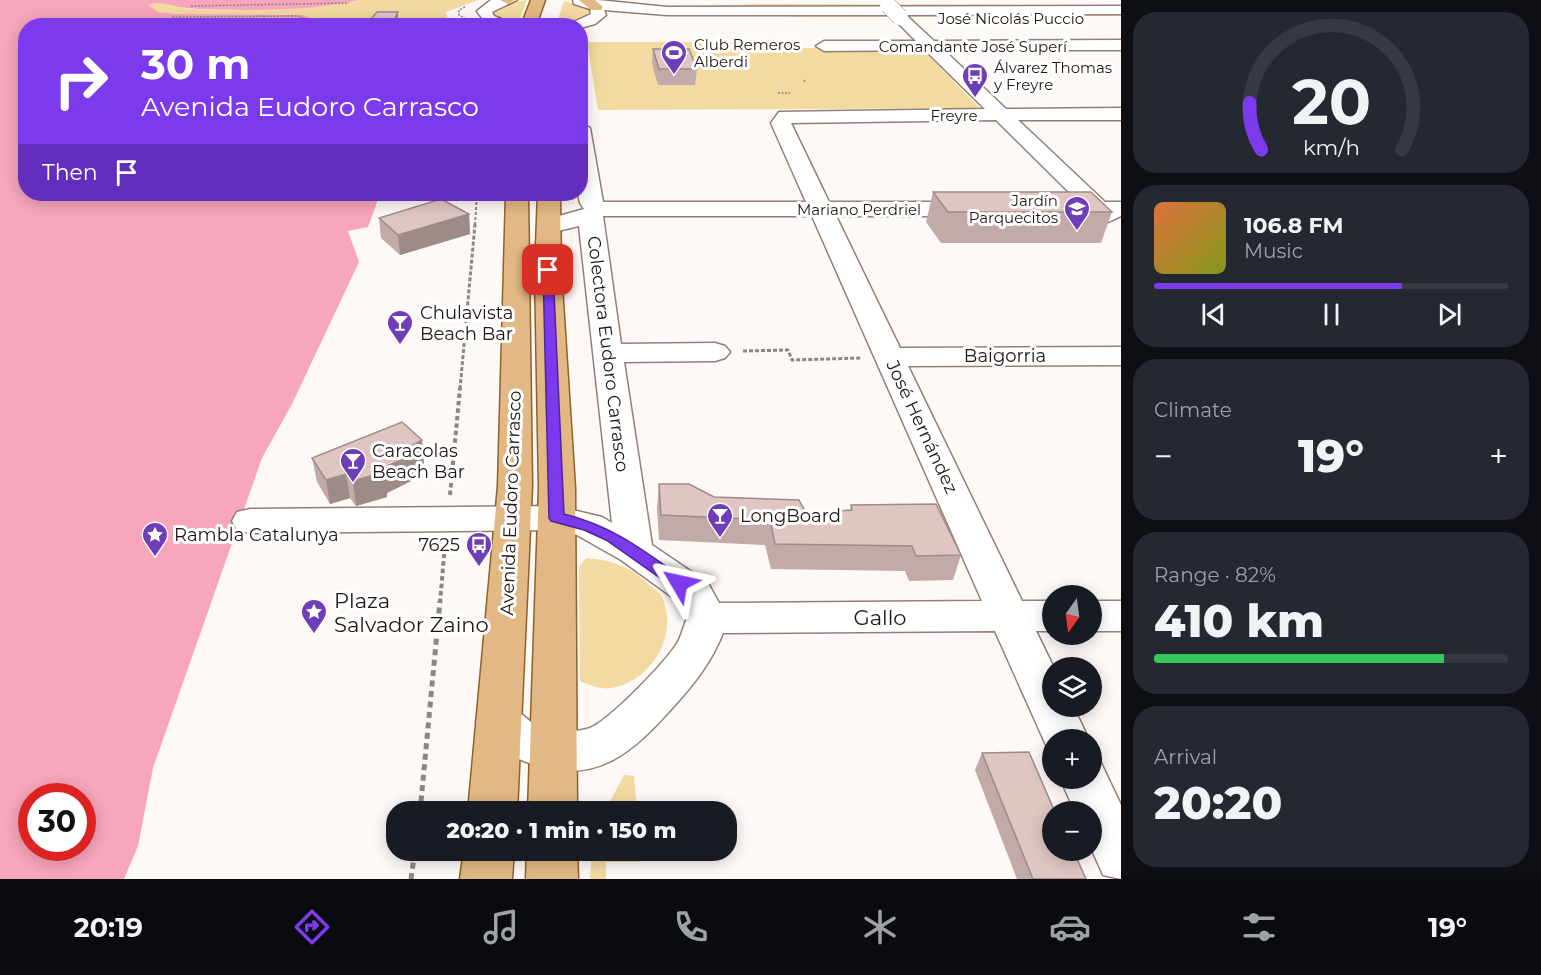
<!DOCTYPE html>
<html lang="en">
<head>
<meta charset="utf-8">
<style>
  body { margin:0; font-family:Montserrat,sans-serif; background:#242831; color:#f1f3f6; height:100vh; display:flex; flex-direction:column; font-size:22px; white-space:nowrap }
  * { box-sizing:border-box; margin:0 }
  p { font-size:20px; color:#9ea1a6 }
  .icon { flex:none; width:33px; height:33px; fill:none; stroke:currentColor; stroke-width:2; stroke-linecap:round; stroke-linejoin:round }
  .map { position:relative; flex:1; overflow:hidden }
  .sheet { display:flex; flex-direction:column; gap:12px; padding:12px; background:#0d0f14; width:420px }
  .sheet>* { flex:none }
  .guide { position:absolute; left:18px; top:18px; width:570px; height:183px; border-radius:24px; box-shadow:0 3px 15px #0003; background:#7c3aed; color:#fff; overflow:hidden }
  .needle { width:39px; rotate:194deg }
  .buttons { position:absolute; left:1042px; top:585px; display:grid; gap:12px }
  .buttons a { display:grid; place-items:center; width:60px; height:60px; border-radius:50%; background:#171b24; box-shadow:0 3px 15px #0003; font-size:30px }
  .speed { position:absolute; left:18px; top:783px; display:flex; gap:12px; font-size:30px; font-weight:700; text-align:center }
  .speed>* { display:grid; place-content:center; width:78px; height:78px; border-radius:50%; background:#171b24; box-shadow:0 3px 15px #0003; line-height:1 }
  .speed .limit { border:9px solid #d22; background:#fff; color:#111 }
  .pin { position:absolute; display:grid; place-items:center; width:51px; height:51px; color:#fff; margin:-26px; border-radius:12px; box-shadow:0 3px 9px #0006 }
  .me { position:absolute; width:66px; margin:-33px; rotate:306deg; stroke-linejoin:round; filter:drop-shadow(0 0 4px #0008) }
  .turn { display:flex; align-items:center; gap:21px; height:126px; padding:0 24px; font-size:27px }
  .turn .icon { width:78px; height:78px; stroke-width:2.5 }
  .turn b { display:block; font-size:42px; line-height:51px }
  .then { display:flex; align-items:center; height:57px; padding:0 24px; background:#0003; gap:12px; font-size:22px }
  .big { font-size:45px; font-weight:800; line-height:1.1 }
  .sheet .card { flex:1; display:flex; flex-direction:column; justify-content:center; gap:9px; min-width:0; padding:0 21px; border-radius:24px; background:#242831 }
  .sheet .dial { align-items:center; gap:0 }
  .dial svg { height:156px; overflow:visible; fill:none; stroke:#363941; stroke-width:7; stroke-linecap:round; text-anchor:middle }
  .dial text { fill:#f1f3f6; stroke:none }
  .song { display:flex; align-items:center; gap:18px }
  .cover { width:72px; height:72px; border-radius:9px; background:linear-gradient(135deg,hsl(20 70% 55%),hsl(70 70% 35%)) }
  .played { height:6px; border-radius:3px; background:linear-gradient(90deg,#7c3aed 70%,#363941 70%) }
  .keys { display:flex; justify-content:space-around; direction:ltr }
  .heat { display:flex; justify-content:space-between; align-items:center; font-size:33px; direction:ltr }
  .charge { height:9px; border-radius:4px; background:linear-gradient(90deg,#34c759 82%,#363941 0) }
  .trip { position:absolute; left:386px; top:801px; width:351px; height:60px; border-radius:24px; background:#171b24; box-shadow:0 3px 15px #0003; font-weight:800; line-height:60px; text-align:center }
  .tab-bar { display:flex; height:96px; justify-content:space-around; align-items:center; background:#090b0e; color:#9ea1a6 }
  .tab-bar .icon { width:42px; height:42px }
  .tab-bar .on { color:#7c3aed }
  .tab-bar b { font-size:27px; color:#f1f3f6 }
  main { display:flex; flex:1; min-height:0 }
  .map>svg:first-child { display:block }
</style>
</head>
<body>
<main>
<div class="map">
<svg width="1121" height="879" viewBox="0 0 1121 879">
  <rect width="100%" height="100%" fill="#fef9f7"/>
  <path fill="#f2daa1" d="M360,0H479L446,12L447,17L467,23V26L328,25L303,15L178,14L158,12L147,5C162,0 177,8 192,9C239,12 314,10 360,0Z
    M527,0L518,24L495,19L490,11L512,2Z
    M564,1L589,7L593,14L571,24L556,25Z
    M765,4L1121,5V7H658Z
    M1121,12V16L788,17L807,13Z
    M587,42H759L763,48H917L923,50L980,108L598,110Z
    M586,558C610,560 627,565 645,581C650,586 659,591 662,597C664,600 665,606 666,610C673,643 649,679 616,687C603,691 592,686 580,681L579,567Z
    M624,775L634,776L637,811H605Z
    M592,851H639L640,862H606V879H590Z"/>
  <path fill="#f7a6bb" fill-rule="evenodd" d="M0,0H360C313,11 236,12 187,8C173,7 161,0 148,5L158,12L178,14L303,15L328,25L26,26V194H380L368,227L348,231L359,262L292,404L262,458L153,768L138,846L124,879H0ZM32,796H82V848H32Z"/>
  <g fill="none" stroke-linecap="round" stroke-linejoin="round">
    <defs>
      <path id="minor" d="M491,0H517L492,12L494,16L517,26C499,26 487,28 477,11Z
        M598,0L667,7L1121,6V14L906,15L934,41L1121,40V50H944L1006,109L1121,108V120H1018L1105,202H1121V216L1106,223L1093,216L1055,214L1051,209L1055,204L1079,202L996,120L791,123L829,202H975L983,204L987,209L983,214L975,216H836L900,348L1121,347V365L908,366L1022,601H1053V631H1036L1054,668L1053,706H1073L1089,740H1053V755L1050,754L995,631L723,633C712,661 695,683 675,705C633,752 597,787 529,763C506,755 488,744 476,722L483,709C520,696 519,723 549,730C562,732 578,732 590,728C610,720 669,659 679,640C682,633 684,625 687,618L679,602L621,560L577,535L556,530L250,533L237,530L232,521L237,512L250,509L556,506L602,517L612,523L579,226L549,233L541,231L537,226L541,221L584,209L580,203L578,194H580V122L590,128L603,202H806L771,123L779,112L985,109L925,50L824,51L816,46L824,41H916L895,20L894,15H667L604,10L606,15L595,24L580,28V26H565L591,14L590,9L574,4L573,0ZM603,216H812L982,601L719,603L708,583L652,545L624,362L715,361L725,358L730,352L725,346L715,343L621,344Z
        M1092,601H1121V631H1092Z
        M1092,760L1101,763L1121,805V879L1103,875L1092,850V812H1075L1060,778H1092Z"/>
      <path id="major" d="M500,0H515L508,4Z
        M531,0H545L536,26H521Z
        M579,0H595L603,7L601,10H591Z
        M498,18L503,20L507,26H492L493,20Z
        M506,194H528L532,486L517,812H468L498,486Z
        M538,194H560L561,270L575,488L577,812H528L539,488L535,270Z
        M464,850H514L512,879H460Z
        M527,850H577L578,879H526Z"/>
    </defs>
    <use href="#minor" stroke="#947f75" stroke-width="3"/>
    <use href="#major" stroke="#926129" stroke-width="3"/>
    <path stroke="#8d8683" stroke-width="1.5" stroke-dasharray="2 1.5" stroke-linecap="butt" d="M191,6L349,3
      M465,7L459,10V15L468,20
      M172,17L298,16L318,23H352
      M804,80L806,83
      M778,93H790"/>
    <path stroke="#8d8683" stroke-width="2" stroke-dasharray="3 2" stroke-linecap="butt" d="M475,225L477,194"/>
    <path stroke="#8d8683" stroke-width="3" stroke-dasharray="4 2" stroke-linecap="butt" d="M743,351L788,350L792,360L861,358
      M460,389L475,224"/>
    <path stroke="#8d8683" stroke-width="4" stroke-dasharray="4.5 3" stroke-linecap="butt" d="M450,495L460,388
      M440,603L445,544"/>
    <path stroke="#8d8683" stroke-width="5" stroke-dasharray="6 4.5" stroke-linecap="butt" d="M420,812L440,601
      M411,879L415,850"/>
    <use href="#minor" fill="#fff" fill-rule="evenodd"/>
    <use href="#major" fill="#e2b885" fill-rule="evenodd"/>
    <defs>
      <path id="minor-bridge" d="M888,5L900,17"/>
    </defs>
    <use href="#minor-bridge" stroke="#947f75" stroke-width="17" stroke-linecap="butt"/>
    <use href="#minor-bridge" stroke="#fff" stroke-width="16"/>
  </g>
  <path fill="#c1aaa8" d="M653,49L697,69L695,85H658L652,64Z
    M933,192L1112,212L1101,243H941L926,222Z
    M469,214L470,234L400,255L381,238L379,218Z
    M312,458L424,463L422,465L423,475L387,493V497L356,506L350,498L330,504L317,482Z
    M659,484L714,497L806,513L850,510L851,505L961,555L953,580L909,581L905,571L771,569L765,545L659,540L657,508Z
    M982,753L1086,879H1017L975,770Z"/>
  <path fill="#9d8b88" d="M398,12V17L394,26H391Z
    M469,214L470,234L400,255L398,235Z
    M422,440L424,463L422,465L423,475L387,493V497L356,506L353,481L381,469L413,445Z
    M346,474L350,498L330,504L326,480Z"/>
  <path fill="#e0c6c3" stroke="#9d8b88" stroke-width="1.5" d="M377,12H398L391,26H365Z
    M653,49H689L697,69H659Z
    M933,192H1091L1112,212H948Z
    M441,199L469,214L398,235L379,218Z
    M402,422L422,440L413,445L421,451L381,469L384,472L353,481L346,474L326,480L312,458Z
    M659,484H689L714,497L799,500L806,513L852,510L851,505L936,504L961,555L916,556L912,546L775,544L770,520L661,515Z
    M1029,752L1055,812H1053V850H1073L1086,879H1033L982,753Z"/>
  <path fill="#7c3aed" stroke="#51269a" stroke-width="1.5" d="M548,267L553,270L564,514C613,526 644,551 684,579L687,583L684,587H673L606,540L584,530L551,521L549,518L543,270Z"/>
  <defs>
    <symbol id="stadium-pin" viewBox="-11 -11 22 30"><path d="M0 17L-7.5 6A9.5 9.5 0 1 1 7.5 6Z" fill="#6d3eb6" stroke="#fff"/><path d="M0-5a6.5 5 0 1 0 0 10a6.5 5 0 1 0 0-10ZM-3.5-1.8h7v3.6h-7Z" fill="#fff"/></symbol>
    <symbol id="bus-pin" viewBox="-11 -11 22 30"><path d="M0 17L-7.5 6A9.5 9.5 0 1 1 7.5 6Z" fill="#6d3eb6" stroke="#fff"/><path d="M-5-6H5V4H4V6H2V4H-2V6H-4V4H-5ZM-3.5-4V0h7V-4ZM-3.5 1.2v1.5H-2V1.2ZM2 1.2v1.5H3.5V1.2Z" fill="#fff"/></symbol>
    <symbol id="school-pin" viewBox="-11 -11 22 30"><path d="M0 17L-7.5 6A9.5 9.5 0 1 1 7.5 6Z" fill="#6d3eb6" stroke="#fff"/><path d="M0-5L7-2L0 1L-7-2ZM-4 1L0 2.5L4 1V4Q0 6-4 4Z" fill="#fff"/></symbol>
    <symbol id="bar-pin" viewBox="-11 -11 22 30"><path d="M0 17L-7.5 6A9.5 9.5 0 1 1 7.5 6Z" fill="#6d3eb6" stroke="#fff"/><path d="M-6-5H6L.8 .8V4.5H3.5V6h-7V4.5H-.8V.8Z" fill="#fff"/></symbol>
    <symbol id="sight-pin" viewBox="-11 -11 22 30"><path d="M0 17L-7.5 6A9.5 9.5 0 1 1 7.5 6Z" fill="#6d3eb6" stroke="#fff"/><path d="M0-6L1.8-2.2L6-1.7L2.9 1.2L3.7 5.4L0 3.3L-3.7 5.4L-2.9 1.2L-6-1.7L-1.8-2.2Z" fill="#fff"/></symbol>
  </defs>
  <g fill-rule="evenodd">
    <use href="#stadium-pin" x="659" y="38" width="30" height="40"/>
    <use href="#bus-pin" x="960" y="61" width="30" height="40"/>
    <use href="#school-pin" x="1062" y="194" width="30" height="40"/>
    <use href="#bar-pin" x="385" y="308" width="30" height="40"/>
    <use href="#bar-pin" x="338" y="446" width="30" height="40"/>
    <use href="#bar-pin" x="705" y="501" width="30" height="40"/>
    <use href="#sight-pin" x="140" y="520" width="30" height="40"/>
    <use href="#bus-pin" x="464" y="530" width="30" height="40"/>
    <use href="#sight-pin" x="299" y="597" width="30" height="40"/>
  </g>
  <g text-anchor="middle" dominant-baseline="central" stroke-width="6" stroke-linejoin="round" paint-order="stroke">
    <g font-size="15" fill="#201814" stroke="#fff">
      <text x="1011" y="18">José Nicolás Puccio</text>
      <text x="973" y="46">Comandante José Superí</text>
      <text x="954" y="115">Freyre</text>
      <text x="859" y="209">Mariano Perdriel</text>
    </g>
    <g font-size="15" fill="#201814" stroke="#fff" text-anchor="start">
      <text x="694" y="44">Club Remeros<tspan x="694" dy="17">Alberdi</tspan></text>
      <text x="994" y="67">Álvarez Thomas<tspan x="994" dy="17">y Freyre</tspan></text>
      <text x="1058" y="200" text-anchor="end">Jardín<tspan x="1058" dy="17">Parquecitos</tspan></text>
    </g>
    <g font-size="18" fill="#201814" stroke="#fff" text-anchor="start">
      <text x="420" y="313">Chulavista<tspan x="420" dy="21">Beach Bar</tspan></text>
      <text x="372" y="451">Caracolas<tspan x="372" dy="21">Beach Bar</tspan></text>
      <text x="740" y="516">LongBoard</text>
      <text x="174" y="535">Rambla Catalunya</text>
      <text x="460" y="545" text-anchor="end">7625</text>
    </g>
    <g font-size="18" fill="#201814" stroke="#fff">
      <text transform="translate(608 354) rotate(83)">Colectora Eudoro Carrasco</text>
      <text x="1005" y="356">Baigorria</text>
      <text transform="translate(922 427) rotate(65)">José Hernández</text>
      <text transform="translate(511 503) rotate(-88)">Avenida Eudoro Carrasco</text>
    </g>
    <g font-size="21" fill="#201814" stroke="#fff" text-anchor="start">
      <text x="334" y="600">Plaza<tspan x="334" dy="24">Salvador Zaino</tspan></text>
    </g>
    <g font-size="21" fill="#201814" stroke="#fff">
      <text x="880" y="617">Gallo</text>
    </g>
  </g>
</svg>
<div class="buttons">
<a><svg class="needle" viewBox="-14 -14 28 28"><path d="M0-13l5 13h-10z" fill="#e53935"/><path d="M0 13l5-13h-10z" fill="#9ea1a6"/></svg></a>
<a><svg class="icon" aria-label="layers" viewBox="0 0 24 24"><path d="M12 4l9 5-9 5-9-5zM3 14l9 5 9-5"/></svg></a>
<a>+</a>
<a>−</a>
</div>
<div class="speed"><div class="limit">30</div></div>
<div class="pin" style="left:548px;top:270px;background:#d93025"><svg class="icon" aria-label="arrive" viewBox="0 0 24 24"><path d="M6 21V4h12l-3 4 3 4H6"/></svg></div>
<svg class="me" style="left:679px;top:583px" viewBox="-20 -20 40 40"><path d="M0-17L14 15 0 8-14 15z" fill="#7c3aed" stroke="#fff" stroke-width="4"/></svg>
<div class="trip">20:20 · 1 min · 150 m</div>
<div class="guide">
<div class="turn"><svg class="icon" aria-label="right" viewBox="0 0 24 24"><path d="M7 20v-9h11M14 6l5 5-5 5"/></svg><div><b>30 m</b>Avenida Eudoro Carrasco</div></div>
<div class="then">Then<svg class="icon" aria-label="arrive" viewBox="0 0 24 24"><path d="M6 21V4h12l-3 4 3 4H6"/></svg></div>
</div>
</div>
<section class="sheet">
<div class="card dial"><svg viewBox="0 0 100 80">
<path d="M14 69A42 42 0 1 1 86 69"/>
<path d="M14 69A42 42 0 0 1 8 45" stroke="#7c3aed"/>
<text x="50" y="56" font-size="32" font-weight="700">20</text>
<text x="50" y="72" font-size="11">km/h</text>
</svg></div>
<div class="card">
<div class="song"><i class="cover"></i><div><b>106.8 FM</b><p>Music</p></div></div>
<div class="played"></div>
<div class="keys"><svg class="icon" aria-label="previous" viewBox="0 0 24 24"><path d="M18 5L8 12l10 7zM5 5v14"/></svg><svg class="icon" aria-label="pause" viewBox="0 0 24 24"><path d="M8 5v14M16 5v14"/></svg><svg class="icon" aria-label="next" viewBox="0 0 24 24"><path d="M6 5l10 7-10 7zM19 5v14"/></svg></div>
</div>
<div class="card"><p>Climate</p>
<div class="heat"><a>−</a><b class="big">19°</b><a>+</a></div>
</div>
<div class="card"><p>Range · 82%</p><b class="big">410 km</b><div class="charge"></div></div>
<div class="card"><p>Arrival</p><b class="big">20:20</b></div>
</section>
</main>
<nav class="tab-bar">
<b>20:19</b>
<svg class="icon on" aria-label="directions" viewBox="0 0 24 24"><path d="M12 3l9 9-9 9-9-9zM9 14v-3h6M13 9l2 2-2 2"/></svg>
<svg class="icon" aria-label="music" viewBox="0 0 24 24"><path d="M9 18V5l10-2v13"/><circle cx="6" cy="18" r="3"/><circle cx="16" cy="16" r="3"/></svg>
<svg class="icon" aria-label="phone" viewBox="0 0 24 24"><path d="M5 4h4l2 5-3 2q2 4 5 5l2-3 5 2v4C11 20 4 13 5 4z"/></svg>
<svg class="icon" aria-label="climate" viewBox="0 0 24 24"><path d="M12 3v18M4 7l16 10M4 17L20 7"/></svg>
<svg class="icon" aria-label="car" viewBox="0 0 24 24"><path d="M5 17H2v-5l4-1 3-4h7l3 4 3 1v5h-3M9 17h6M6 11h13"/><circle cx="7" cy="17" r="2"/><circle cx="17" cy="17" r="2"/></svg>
<svg class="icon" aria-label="filters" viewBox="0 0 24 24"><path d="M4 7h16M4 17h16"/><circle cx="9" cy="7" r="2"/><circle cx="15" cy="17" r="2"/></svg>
<b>19°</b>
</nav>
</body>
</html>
